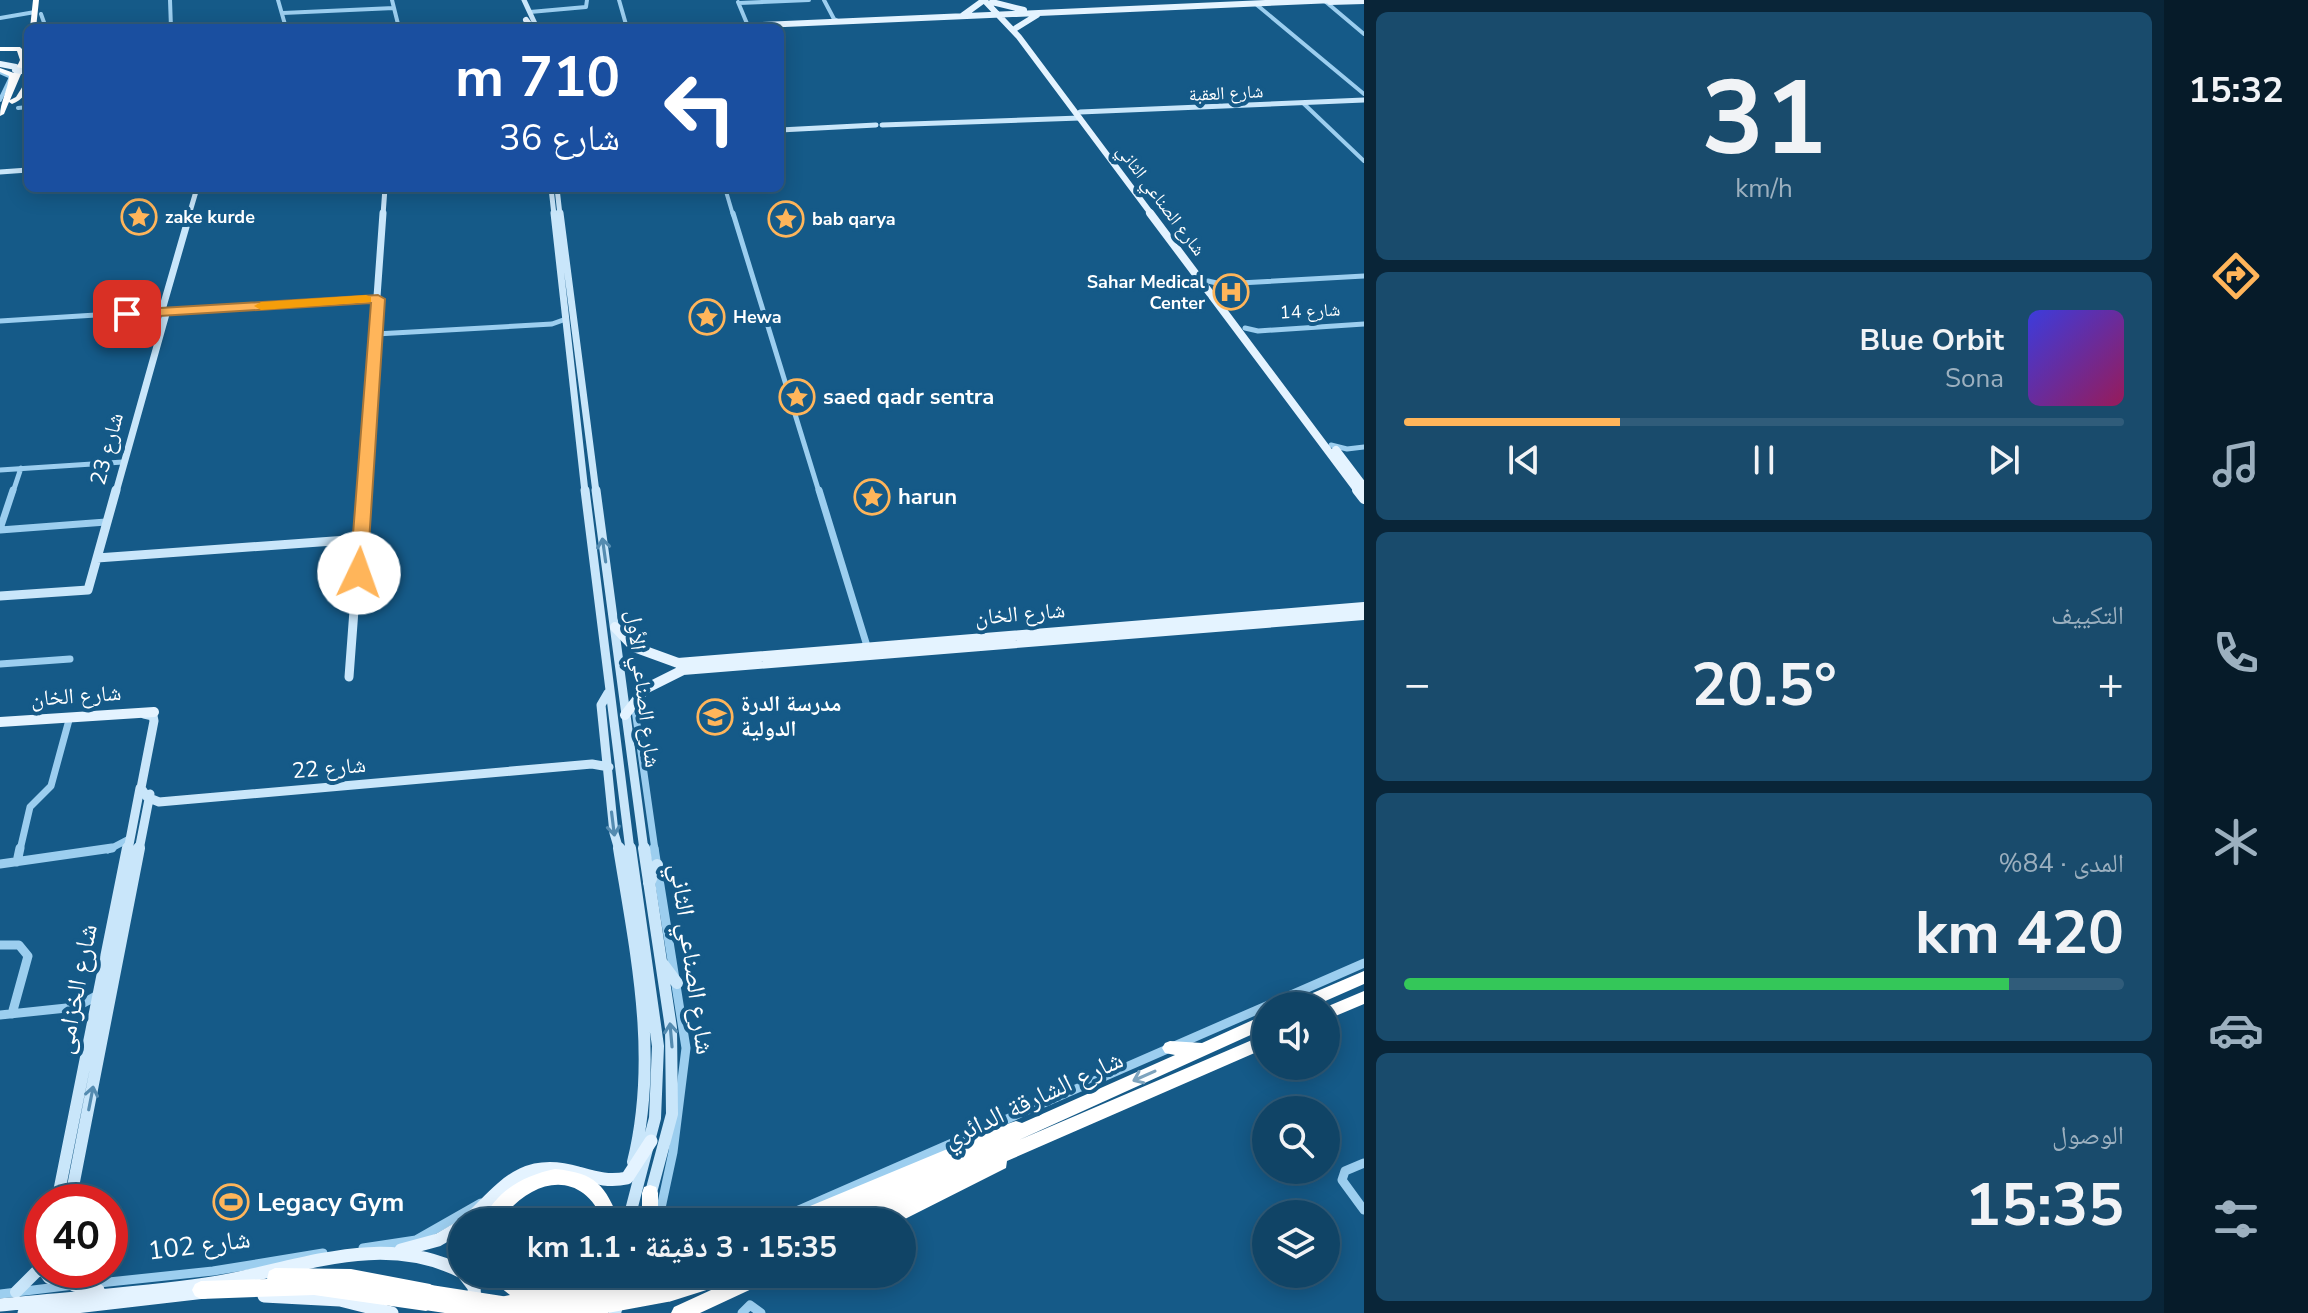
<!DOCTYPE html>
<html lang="ar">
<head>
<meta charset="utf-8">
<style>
  body { margin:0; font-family:"Nunito Sans","Noto Naskh Arabic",sans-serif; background:#194b6c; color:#f1f3f6; direction:rtl; height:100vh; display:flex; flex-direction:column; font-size:30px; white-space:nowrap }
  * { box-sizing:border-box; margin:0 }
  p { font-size:26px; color:#9cb0bf }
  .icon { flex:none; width:44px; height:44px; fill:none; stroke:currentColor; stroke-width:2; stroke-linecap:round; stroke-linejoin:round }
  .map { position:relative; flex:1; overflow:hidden; direction:ltr }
  .panel { display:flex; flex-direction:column; gap:12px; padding:12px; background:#092538; width:800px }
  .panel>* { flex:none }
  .hud { position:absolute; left:24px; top:24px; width:760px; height:168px; border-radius:12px; box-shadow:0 4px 20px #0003,0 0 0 2px #305c7a; direction:rtl; background:#1a4fa0; color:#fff; overflow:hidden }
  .fabs { position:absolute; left:1252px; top:992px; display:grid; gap:16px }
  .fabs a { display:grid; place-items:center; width:88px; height:88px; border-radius:50%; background:#104466; box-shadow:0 4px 20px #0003,0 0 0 2px #305c7a; font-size:40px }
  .speed { position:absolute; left:24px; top:1184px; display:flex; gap:16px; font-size:40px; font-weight:700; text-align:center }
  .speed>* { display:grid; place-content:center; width:104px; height:104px; border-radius:50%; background:#104466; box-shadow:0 4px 20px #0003,0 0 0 2px #305c7a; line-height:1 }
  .speed .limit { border:12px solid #d22; background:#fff; color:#111 }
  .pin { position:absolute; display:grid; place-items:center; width:68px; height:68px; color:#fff; margin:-34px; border-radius:16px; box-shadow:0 4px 12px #0006 }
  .me { position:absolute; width:88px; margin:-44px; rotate:3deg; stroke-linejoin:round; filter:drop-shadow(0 0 6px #0008) }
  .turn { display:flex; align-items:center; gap:28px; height:168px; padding:0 32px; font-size:36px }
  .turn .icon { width:104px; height:104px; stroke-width:2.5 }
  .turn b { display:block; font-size:56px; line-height:68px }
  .big { font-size:60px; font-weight:700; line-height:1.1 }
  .panel .tile { flex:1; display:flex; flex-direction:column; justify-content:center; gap:12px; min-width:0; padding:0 28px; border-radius:12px; background:#194b6c }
  .panel .dial { align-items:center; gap:0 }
  .dial b { font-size:104px; line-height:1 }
  .song { display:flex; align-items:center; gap:24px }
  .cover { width:96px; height:96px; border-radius:12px; background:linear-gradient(135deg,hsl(240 70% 55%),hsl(330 70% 35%)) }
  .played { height:8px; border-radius:4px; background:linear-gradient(90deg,#ffb55a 30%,#305c7a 30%) }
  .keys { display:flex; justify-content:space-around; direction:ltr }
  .heat { display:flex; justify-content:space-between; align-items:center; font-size:44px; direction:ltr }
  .charge { height:12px; border-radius:6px; background:linear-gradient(90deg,#34c759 84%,#305c7a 0) }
  .trip { position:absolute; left:448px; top:1208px; width:468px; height:80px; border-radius:40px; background:#104466; box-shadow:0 4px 20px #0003,0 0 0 2px #305c7a; font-weight:700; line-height:80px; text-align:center; direction:rtl }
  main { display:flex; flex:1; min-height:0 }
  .menu { display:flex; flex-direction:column; width:144px; justify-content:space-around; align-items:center; background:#061b29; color:#9cb0bf }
  .menu .icon { width:56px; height:56px }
  .menu .current { color:#ffb55a }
  .menu b { font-size:36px; color:#f1f3f6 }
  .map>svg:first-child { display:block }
</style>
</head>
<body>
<main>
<nav class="menu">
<b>15:32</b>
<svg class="icon current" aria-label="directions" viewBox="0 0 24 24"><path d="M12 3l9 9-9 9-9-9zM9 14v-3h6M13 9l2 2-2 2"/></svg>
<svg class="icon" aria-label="music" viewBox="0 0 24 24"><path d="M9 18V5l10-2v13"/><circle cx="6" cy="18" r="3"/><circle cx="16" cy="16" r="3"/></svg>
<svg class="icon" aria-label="phone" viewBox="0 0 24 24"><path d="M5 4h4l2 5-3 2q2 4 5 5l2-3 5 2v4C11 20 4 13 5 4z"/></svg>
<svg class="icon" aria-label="climate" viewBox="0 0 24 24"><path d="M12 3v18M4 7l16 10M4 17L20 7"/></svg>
<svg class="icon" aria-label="car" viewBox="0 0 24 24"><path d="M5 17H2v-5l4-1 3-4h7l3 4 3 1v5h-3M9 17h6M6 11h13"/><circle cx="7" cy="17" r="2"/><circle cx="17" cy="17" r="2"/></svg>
<svg class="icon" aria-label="filters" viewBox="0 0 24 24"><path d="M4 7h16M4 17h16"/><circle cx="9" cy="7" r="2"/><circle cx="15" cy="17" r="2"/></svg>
</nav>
<section class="panel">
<div class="tile dial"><b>31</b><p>km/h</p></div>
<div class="tile">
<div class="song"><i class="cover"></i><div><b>Blue Orbit</b><p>Sona</p></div></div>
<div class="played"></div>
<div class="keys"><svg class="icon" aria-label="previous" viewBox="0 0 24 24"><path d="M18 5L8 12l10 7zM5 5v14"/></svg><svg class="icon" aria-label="pause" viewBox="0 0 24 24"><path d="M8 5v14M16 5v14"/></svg><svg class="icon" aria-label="next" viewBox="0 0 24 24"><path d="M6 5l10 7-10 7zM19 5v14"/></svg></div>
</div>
<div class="tile"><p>التكييف</p>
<div class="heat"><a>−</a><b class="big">20.5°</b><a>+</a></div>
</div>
<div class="tile"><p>المدى · 84%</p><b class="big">420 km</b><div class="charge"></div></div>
<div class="tile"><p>الوصول</p><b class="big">15:35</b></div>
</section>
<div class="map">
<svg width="1364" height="1313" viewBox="0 0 1364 1313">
  <rect width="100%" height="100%" fill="#155a88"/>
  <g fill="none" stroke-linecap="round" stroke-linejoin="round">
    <path stroke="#9cceef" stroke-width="4" d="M170,0L171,28
      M278,0L286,28
      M392,0L399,28
      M619,0L627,28
      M824,0L834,19L840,22
      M738,2L748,26
      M1326,2L1364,34
      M739,3L809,0
      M1257,5L1364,94
      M530,12L586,7L587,0
      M283,13L394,8
      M41,14L46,28
      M0,18L35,12
      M0,72L11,77L0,100
      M1303,103L1364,161
      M18,108L28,107
      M725,188L733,215"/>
    <path stroke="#9cceef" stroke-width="5" d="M733,213L819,492
      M1208,281L1221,284L1364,276
      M169,310L378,299
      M0,321L160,311
      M1245,328L1258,331L1364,324
      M376,334L552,324L566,319
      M1331,445L1347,449L1364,447
      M0,470L123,462
      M13,492L21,468"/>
    <path stroke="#9cceef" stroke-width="7" d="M819,490L867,646
      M0,529L13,490
      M0,530L106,522
      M0,664L70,659
      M634,703L655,850
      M20,850L30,807L51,786L69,720
      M108,850L129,839"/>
    <path stroke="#9cceef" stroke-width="9" d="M654,848L686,1048L673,1152L658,1222
      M17,862L20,848
      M0,864L112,848
      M0,945H19L28,956L12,1014
      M1266,1006L1364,963
      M0,1015L76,1007L98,995
      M1364,1163L1345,1171L1342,1180L1364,1210
      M771,1222L1266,1006
      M363,1248L416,1240L481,1203
      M90,1284L213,1271L323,1253
      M0,1294L74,1285
      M742,1313L750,1305L761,1313"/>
    <path stroke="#c9e6fa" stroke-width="5" d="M524,0L537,28
      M1080,112L1364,100
      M882,125L1080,118
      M780,130L876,125
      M0,172L28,170
      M551,188L554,215
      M557,188L560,215
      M189,215L197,188
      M383,215L385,188"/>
    <path stroke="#c9e6fa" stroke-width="7" d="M554,213L585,492
      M560,213L596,492
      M162,310L190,213
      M116,492L166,314
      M363,492L383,213"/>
    <path stroke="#c9e6fa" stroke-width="9" d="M585,490L630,850
      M596,490L644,850
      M97,558L361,539
      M0,596L88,590L116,490
      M349,677L363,490
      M608,693L601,705L614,833L619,850
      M144,714L153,716L154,721L141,788L147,797L159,802L592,764L609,767
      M128,850L140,788
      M139,850L150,794"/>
    <path stroke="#c9e6fa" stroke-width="12" d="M619,848C636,953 659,1057 633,1162
      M644,848L671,1028L672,1114L650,1196
      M649,883L657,865
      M662,963L677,983
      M57,1202L128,848
      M70,1202L139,848
      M628,1222L655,1118L658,1046L630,848
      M43,1270L49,1278L57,1270
      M60,1270L74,1285
      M16,1292L42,1266
      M615,1313L626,1274"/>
    <path stroke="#e4f3ff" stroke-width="6" d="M992,2L1024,10
      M1330,2L1364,1
      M962,16L984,0L1019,37L1152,215
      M526,20L532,28
      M693,28L1334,0
      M1016,28L1037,15
      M0,64L16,67"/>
    <path stroke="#e4f3ff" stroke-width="8" d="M1150,213L1359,492
      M1336,450L1364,487"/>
    <path stroke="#e4f3ff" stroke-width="10" d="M1357,490L1364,499
      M615,627L634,647L678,663L1364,607
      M625,715L645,689L683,670L1364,615
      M0,722L154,712"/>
    <path stroke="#e4f3ff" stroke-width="13" d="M467,1222C503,1188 522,1156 578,1173C596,1178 609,1182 627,1178L651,1141
      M401,1250L438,1240L462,1226
      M464,1274L474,1287L475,1304
      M74,1285L98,1290
      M264,1296L340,1300L392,1313
      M0,1305C69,1298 138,1294 206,1284C291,1272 378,1229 462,1272
      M24,1313L205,1292"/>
    <path fill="#fff" fill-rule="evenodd" d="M33,0H39L36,28H30Z
      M0,47H20L24,51L28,48L27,60L10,100L16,97L26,81L28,80C28,92 23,100 12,104L9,102L4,114L0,116C0,102 8,90 9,76L0,72V68L14,73L20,60L17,51H0Z
      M1364,971V984L1314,1006H1291L1294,1001Z
      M1364,991V1004L1326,1020V1007Z
      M1266,1014V1028L1019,1140L1266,1034V1048L1007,1161L1006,1168L899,1222H874L875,1219L868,1222H784L786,1216L1010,1123L1016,1121L1022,1123L1175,1055L1165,1053L1162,1048L1165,1043L1170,1041L1202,1043Z
      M555,1169C596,1173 605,1185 620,1222H604C581,1166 529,1179 500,1222H482C496,1191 522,1176 555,1169Z
      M650,1185L656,1187L658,1193V1222H642V1193L644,1187Z
      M275,1268L351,1269L430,1284L436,1287L439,1293L434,1300L432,1308L426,1311L314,1295L201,1299L195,1296L192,1290L195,1284L201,1281L267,1279L269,1271Z
      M488,1274H509L520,1282L533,1286L575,1289L581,1292L584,1298L580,1305L583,1311L582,1313H501L495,1310L492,1304L495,1298L510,1295L491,1280Z
      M596,1274H614L604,1304L598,1307L592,1304L589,1298Z
      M746,1274H774L771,1280L700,1313H671L674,1307Z"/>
    <path stroke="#e4f3ff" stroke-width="6" d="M15,70L28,72"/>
    <path stroke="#fff" stroke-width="16" d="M430,1293L501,1304
      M575,1298L695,1274
      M426,1302L497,1313
      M574,1311L667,1294L730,1274"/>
  </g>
  <defs><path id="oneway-shaft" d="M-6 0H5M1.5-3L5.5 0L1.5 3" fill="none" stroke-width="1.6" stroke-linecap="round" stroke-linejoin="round" transform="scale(2)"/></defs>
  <g stroke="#548bb0">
    <use href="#oneway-shaft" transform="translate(604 550) rotate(-98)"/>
    <use href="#oneway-shaft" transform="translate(613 824) rotate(83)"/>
    <use href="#oneway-shaft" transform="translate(671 1035) rotate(-95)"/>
    <use href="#oneway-shaft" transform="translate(91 1098) rotate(-79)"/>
  </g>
  <use stroke="#7ea4be" href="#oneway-shaft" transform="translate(1144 1076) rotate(156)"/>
  <path fill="#ffb55a" stroke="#a6763a" stroke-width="2" d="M378,295L385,299L367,573L359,579L350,573L371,303L127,318L120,314L127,310Z"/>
  <path fill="#f59e0b" d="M366,295L371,297V302L261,310L254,306L261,302Z"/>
  <defs>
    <symbol id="sight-ring" viewBox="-11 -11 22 22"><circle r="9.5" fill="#155a88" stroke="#ffb55a" stroke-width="1.5"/><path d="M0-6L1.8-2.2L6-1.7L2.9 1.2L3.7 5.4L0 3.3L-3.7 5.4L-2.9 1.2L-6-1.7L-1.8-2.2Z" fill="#ffb55a"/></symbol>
    <symbol id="hospital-ring" viewBox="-11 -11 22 22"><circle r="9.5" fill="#155a88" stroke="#ffb55a" stroke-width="1.5"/><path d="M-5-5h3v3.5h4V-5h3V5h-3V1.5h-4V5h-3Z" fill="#ffb55a"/></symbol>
    <symbol id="school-ring" viewBox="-11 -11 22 22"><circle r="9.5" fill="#155a88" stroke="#ffb55a" stroke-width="1.5"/><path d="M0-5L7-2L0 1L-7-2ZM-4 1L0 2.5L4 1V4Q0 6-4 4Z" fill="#ffb55a"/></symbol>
    <symbol id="stadium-ring" viewBox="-11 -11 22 22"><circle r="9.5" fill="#155a88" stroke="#ffb55a" stroke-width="1.5"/><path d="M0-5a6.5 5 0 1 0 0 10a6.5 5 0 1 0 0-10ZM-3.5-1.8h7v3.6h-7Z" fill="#ffb55a"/></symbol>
  </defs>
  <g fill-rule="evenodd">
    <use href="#sight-ring" x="119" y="197" width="40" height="40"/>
    <use href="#sight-ring" x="766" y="199" width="40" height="40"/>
    <use href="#hospital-ring" x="1211" y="272" width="40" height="40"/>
    <use href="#sight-ring" x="687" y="297" width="40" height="40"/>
    <use href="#sight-ring" x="777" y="377" width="40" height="40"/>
    <use href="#sight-ring" x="852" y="477" width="40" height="40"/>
    <use href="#school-ring" x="695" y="697" width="40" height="40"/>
    <use href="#stadium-ring" x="211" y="1182" width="40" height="40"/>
  </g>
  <g text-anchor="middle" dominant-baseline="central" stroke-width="8" stroke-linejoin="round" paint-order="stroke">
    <g font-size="18" fill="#fff" stroke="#155a88">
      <text transform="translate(1226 93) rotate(-3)">شارع العقبة</text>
      <text transform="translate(1161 200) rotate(53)">شارع الصناعي الثاني</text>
      <text transform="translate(1310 311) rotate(-3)">شارع 14</text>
    </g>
    <g font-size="18" font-weight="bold" fill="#fff" stroke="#155a88" text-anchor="start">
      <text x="165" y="217">zake kurde</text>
      <text x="812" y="219">bab qarya</text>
      <text x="1205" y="282" text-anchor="end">Sahar Medical<tspan x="1205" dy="21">Center</tspan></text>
      <text x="733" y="317">Hewa</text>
    </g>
    <g font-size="22" font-weight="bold" fill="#fff" stroke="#155a88" text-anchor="start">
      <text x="823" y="397">saed qadr sentra</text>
      <text x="898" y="497">harun</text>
      <text x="741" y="704">مدرسة الدرة<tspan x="741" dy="25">الدولية</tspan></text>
    </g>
    <g font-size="22" fill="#fff" stroke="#155a88">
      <text transform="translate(107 449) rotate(-75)">شارع 23</text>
      <text transform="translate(1020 614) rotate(-5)">شارع الخان</text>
      <text transform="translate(643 689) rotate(83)">شارع الصناعي الأول</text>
      <text transform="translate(76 696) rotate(-4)">شارع الخان</text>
      <text transform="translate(329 768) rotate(-5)">شارع 22</text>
    </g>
    <g font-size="26" fill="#fff" stroke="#155a88">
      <text transform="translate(692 959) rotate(82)">شارع الصناعي الثاني</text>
      <text transform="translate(76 989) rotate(-79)">شارع الخزامى</text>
      <text transform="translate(1033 1099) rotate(-25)">شارع الشارقة الدائري</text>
      <text transform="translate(199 1245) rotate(-7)">شارع 102</text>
    </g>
    <g font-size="26" font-weight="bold" fill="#fff" stroke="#155a88" text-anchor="start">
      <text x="257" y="1202">Legacy Gym</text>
    </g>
  </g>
</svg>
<div class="fabs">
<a><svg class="icon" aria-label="sound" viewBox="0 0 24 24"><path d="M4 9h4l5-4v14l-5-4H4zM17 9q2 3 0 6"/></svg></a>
<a><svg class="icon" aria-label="search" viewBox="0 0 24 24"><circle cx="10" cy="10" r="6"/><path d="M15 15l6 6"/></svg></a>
<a><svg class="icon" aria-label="layers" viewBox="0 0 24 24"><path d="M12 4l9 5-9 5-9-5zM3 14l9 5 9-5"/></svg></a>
</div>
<div class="speed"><div class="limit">40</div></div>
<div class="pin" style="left:127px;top:314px;background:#d93025"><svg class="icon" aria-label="arrive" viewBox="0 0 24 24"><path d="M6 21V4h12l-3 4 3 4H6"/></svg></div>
<svg class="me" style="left:359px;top:573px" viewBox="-20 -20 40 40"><circle r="19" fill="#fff"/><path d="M0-13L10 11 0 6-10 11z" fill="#ffb55a"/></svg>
<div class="trip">15:35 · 3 دقيقة · 1.1 km</div>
<div class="hud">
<div class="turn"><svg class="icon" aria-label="left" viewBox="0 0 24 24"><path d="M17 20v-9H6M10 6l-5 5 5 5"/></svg><div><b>710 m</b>شارع 36</div></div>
</div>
</div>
</main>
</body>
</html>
